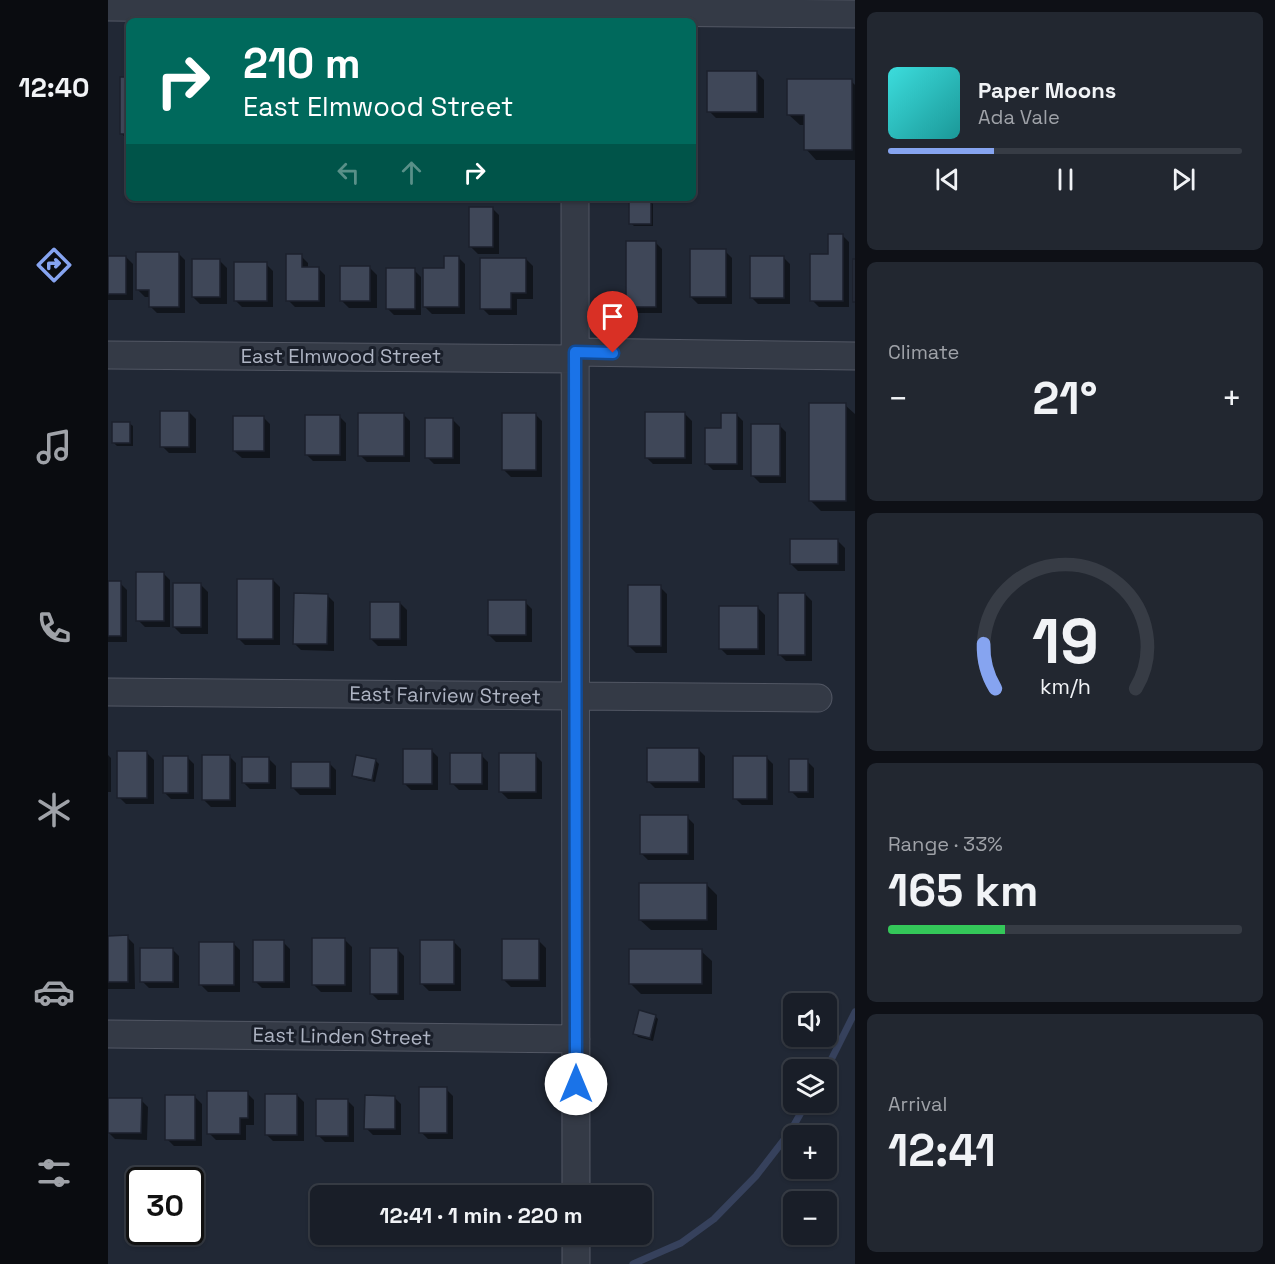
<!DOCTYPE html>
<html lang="en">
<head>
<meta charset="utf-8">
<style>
  body { margin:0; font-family:"Space Grotesk",sans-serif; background:#222730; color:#f1f3f6; height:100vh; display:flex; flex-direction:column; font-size:22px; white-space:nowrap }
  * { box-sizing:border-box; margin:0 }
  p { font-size:20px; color:#9fa2a8 }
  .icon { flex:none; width:33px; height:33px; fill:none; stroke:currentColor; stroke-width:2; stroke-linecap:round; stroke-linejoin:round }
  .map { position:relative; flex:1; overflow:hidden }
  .drawer { display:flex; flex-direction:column; gap:12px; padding:12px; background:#0e1016; width:420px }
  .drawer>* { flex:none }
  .banner { position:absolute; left:18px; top:18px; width:570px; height:183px; border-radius:9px; box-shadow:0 2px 4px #0004,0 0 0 2px #373c45; background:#00695c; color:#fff; overflow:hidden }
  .tools { position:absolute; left:675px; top:993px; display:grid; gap:12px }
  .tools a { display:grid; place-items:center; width:54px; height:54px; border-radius:9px; background:#191e28; box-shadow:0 2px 4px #0004,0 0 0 2px #373c45; font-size:30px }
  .speed { position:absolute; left:18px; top:1167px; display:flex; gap:12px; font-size:30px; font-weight:700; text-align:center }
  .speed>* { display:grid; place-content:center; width:78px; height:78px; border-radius:50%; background:#191e28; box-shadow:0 2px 4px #0004,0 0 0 2px #373c45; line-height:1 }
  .speed .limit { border:3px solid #111; border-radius:9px; background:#fff; color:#111 }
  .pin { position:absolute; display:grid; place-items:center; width:51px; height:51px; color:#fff; margin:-62px -26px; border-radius:50% 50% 50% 0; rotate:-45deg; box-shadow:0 0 6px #0007 }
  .pin .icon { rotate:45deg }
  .me { position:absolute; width:66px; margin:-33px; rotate:0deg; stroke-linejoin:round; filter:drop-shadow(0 0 4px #0008) }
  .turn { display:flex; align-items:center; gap:21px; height:126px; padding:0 18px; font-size:27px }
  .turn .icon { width:78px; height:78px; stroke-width:2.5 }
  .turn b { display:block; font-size:42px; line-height:51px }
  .lanes { display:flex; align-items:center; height:57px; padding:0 18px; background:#0003; justify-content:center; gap:30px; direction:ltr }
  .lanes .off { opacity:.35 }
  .big { font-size:45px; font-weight:600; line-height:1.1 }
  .drawer .tile { flex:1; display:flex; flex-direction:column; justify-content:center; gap:9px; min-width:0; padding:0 21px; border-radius:9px; background:#222730 }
  .drawer .dial { align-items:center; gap:0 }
  .dial svg { height:156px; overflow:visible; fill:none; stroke:#373c45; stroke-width:7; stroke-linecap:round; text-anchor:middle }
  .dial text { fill:#f1f3f6; stroke:none }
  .song { display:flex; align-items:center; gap:18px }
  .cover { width:72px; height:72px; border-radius:9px; background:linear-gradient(135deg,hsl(180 70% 55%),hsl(180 70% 35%)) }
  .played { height:6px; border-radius:3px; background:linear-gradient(90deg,#86a4f0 30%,#373c45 30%) }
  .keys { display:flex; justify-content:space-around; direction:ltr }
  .heat { display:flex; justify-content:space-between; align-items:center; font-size:33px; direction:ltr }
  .charge { height:9px; border-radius:4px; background:linear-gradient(90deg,#34c759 33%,#373c45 0) }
  .trip { position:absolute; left:202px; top:1185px; width:342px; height:60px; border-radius:9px; background:#191e28; box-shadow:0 2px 4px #0004,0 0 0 2px #373c45; font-weight:600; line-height:60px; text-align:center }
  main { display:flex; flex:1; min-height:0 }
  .dock { display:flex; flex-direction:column; width:108px; justify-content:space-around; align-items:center; background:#0a0c10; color:#9fa2a8 }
  .dock .icon { width:42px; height:42px }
  .dock .selected { color:#86a4f0 }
  .dock b { font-size:27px; color:#f1f3f6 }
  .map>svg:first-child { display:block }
</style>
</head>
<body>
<main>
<nav class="dock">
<b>12:40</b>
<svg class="icon selected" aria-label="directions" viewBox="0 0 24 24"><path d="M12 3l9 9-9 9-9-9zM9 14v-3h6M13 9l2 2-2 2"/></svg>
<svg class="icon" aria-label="music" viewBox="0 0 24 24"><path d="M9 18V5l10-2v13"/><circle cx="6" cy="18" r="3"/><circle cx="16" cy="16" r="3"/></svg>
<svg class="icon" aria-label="phone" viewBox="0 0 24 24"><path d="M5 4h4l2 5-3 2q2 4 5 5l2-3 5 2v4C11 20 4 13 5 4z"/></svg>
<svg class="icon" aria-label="climate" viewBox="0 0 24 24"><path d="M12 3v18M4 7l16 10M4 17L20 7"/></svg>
<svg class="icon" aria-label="car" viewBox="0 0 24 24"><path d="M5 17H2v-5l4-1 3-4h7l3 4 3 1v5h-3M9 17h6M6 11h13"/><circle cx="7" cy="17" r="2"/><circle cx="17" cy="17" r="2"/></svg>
<svg class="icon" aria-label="filters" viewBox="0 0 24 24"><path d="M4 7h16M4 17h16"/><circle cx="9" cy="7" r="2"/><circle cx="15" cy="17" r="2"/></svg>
</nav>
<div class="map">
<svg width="747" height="1264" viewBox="0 0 747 1264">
  <rect width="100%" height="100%" fill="#212835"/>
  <path fill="#0007" d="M649,73L656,80V118H608L601,111Z
    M21,79V140H20L13,133Z
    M585,80L587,82V117H585Z
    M743,81L747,85V160H708L698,149V125H692L681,115Z
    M542,201L545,204V226H526L523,223Z
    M384,208L391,215V254H370L363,247Z
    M734,235L741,242V307H711L704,300L721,256Z
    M547,242L554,249V313H526L519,306Z
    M617,251L624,258V304H590L583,297Z
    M70,253L77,260V313H49L42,306V297H37L30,290Z
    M193,256L200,263V268H210L217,275V307H187L180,300Z
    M0,257H18L25,264V300H0Z
    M350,257L357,264V314H324L317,307L338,270Z
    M675,257L682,264V304H650L643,297Z
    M418,259L425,266V299H409V315H381L374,308Z
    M112,261L119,268V304H92L85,297Z
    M158,264L165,271V307H134L127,300Z
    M262,268L269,275V308H241L234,301Z
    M306,270L313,277V315H286L279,308Z
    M737,405L747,414V511H713L703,501Z
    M81,412L88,419V453H61L54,446Z
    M295,414L302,421V462H259L252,455Z
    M427,414L434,421V477H403L396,470Z
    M577,414L584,421V464H545L538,457Z
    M628,414L635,421V470H605L598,463L614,429Z
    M231,416L238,423V461H205L198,454Z
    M155,417L162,424V458H134L126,451Z
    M345,420L352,427V464H326L319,457Z
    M21,423L25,426V446H9L6,443Z
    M671,425L678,432V483H652L645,476Z
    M730,541L737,548V571H690L683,564Z
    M55,573L62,580V627H37L30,620Z
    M165,580L172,587V645H137L130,638Z
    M0,583H12L19,590V642H0Z
    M93,585L100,592V634H73L66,627Z
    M552,587L559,594V653H528L521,646Z
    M697,594L704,601V661H678L671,654Z
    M219,595L226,602V651L193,650L186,643Z
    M417,602L424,609V642H388L381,635Z
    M292,603L299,610V646H270L263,639Z
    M650,608L657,615V655H619L612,648Z
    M590,749L597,756V788H547L540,781Z
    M323,750L330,757V790H303L296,783Z
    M39,753L46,760V804H18L11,797Z
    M0,755L3,758V792H0Z
    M373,755L380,762V790H351L344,783Z
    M427,755L434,762V799H400L393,792Z
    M121,756L128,763V807H103L96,800Z
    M79,757L86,764V799H63L56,792Z
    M658,757L665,764V805H634L627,798Z
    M161,759L168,766V789H142L135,782Z
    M268,761L271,764L267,782L249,778L246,775Z
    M699,761L706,768V798H690L683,791Z
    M221,763L228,770V795H192L185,788Z
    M579,817L586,824V860H540L533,853Z
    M598,884L609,895V930H543L532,920Z
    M0,937H19L26,944L27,989H0Z
    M237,940L244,947V992H213L206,985Z
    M431,941L438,948V987H403L396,980Z
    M175,942L182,949V988H154L147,981Z
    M346,942L353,949V991H321L314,984Z
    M125,943L132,950V992H100L93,985Z
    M64,949L71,956V988H41L34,981Z
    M289,949L296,956V1000H270L263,993Z
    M593,951L604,961V994H533L523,984Z
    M547,1016L550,1019L545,1041L530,1037L527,1033Z
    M338,1089L345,1096V1139H320L313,1132Z
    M139,1093L146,1100V1125H138V1140H108L101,1133Z
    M189,1095L196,1102V1141H165L158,1134Z
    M87,1097L94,1104V1146H66L59,1139Z
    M286,1097L293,1104V1135H265L258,1128Z
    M33,1100L40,1107L39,1140L7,1139L0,1132Z
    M239,1100L246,1107V1142H217L210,1135Z"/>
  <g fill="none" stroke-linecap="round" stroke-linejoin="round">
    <path stroke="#36415c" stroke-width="7" d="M718,1070L747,1012
      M525,1264L573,1243L606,1219L648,1176L682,1132L699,1102"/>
  </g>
  <path fill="#3f4758" stroke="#1c212d" stroke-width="1.5" d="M599,71H649V112H599Z
    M12,77H21V134H12Z
    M679,79H744V150H696V115H679Z
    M521,200H543V224H521Z
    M361,207H385V247H361Z
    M720,234H735V301H702V254H720Z
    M518,241H548V307H518Z
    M582,249H618V297H582Z
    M28,252H71V307H41V290H28Z
    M178,254H194V267H211V301H178Z
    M0,256H18V294H0Z
    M336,256H351V307H315V268H336Z
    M642,256H676V298H642Z
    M372,258H418V293H403V309H372Z
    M84,259H112V297H84Z
    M745,259H747V302H745Z
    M126,262H159V301H126Z
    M232,266H262V301H232Z
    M278,268H307V309H278Z
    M701,403H738V501H701Z
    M52,411H81V447H52Z
    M537,412H577V458H537Z
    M250,413H296V456H250Z
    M394,413H428V470H394Z
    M613,413H629V464H597V428H613Z
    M197,415H232V455H197Z
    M125,416H156V451H125Z
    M317,418H345V458H317Z
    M4,422H22V443H4Z
    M643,424H672V476H643Z
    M682,539H730V564H682Z
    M28,572H56V621H28Z
    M129,579H165V639H129Z
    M0,581H13V636H0Z
    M65,583H93V627H65Z
    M520,585H553V646H520Z
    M186,593L220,594L219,644H185Z
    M670,593H697V655H670Z
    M380,600H418V635H380Z
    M262,602H292V639H262Z
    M611,606H650V649H611Z
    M539,748H591V782H539Z
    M295,749H324V784H295Z
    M9,751H39V798H9Z
    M342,753H374V784H342Z
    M391,753H428V792H391Z
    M94,755H122V800H94Z
    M248,755L268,759L264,780L244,776Z
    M55,756H80V793H55Z
    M625,756H659V799H625Z
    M134,757H161V783H134Z
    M681,759H700V792H681Z
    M183,762H222V788H183Z
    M532,815H580V854H532Z
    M531,883H599V920H531Z
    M20,935V982H0V936Z
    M204,938H237V985H204Z
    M394,939H431V980H394Z
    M145,940H176V982H145Z
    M312,940H346V984H312Z
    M91,942H126V985H91Z
    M32,948H65V982H32Z
    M262,948H290V994H262Z
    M521,949H594V984H521Z
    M531,1010L548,1015L542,1038L525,1034Z
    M311,1087H339V1133H311Z
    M99,1091H140V1118H132V1134H99Z
    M157,1094H189V1135H157Z
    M57,1095H87V1140H57Z
    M257,1095L287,1096V1129H256Z
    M0,1098H34L33,1133H0Z
    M208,1099H240V1136H208Z"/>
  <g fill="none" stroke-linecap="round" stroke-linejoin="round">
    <defs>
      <path id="minor" d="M0,7L747,14
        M467,198L468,1196
        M467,352L747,356
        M0,355L467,359
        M0,692L710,698
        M0,1034L468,1039
        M468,1234V1264"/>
    </defs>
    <use href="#minor" stroke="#525764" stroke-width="29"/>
    <use href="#minor" stroke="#343a46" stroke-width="27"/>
  </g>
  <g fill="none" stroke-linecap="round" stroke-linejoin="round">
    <defs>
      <path id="route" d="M468,1084L467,352L505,353"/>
    </defs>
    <use href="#route" stroke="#114b97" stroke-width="15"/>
    <use href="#route" stroke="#1a73e8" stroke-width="10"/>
  </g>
  <g text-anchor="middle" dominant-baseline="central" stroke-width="6" stroke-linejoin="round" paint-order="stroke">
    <g font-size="20" fill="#aeb4c3" stroke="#1a1f2a">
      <text x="233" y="356">East Elmwood Street</text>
      <text transform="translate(337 695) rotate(1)">East Fairview Street</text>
      <text transform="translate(234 1036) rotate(1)">East Linden Street</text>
    </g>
  </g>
</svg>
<div class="tools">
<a><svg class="icon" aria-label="sound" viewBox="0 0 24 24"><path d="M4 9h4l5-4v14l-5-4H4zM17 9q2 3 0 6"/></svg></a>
<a><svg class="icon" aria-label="layers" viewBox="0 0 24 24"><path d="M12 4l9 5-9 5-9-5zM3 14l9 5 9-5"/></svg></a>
<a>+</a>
<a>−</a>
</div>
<div class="speed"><div class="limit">30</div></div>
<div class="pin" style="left:505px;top:353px;background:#d93025"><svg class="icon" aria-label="arrive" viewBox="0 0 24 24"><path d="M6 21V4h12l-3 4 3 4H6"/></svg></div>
<svg class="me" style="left:468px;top:1084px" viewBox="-20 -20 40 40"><circle r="19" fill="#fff"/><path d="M0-13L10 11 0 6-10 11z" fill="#1a73e8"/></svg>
<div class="trip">12:41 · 1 min · 220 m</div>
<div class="banner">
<div class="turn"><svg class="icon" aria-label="right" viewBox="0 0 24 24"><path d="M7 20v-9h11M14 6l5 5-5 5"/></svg><div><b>210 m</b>East Elmwood Street</div></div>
<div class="lanes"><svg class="icon off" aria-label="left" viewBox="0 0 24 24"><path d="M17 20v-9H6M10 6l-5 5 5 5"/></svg><svg class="icon off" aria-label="ahead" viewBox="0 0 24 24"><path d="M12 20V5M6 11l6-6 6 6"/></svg><svg class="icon" aria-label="right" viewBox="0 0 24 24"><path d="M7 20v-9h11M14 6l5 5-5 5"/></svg></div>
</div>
</div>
<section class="drawer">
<div class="tile">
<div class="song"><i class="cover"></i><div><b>Paper Moons</b><p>Ada Vale</p></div></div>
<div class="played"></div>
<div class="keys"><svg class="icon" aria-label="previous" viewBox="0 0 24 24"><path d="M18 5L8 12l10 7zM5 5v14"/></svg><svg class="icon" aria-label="pause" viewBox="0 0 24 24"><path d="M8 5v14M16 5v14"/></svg><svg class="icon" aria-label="next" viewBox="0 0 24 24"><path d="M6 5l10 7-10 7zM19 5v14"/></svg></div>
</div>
<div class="tile"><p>Climate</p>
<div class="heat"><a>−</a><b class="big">21°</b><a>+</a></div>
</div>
<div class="tile dial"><svg viewBox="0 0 100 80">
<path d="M14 69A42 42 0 1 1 86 69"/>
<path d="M14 69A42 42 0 0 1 8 46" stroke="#86a4f0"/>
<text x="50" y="56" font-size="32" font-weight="700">19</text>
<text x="50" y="72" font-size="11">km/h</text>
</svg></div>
<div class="tile"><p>Range · 33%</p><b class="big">165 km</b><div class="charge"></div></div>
<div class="tile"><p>Arrival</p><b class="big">12:41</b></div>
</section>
</main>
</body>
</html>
